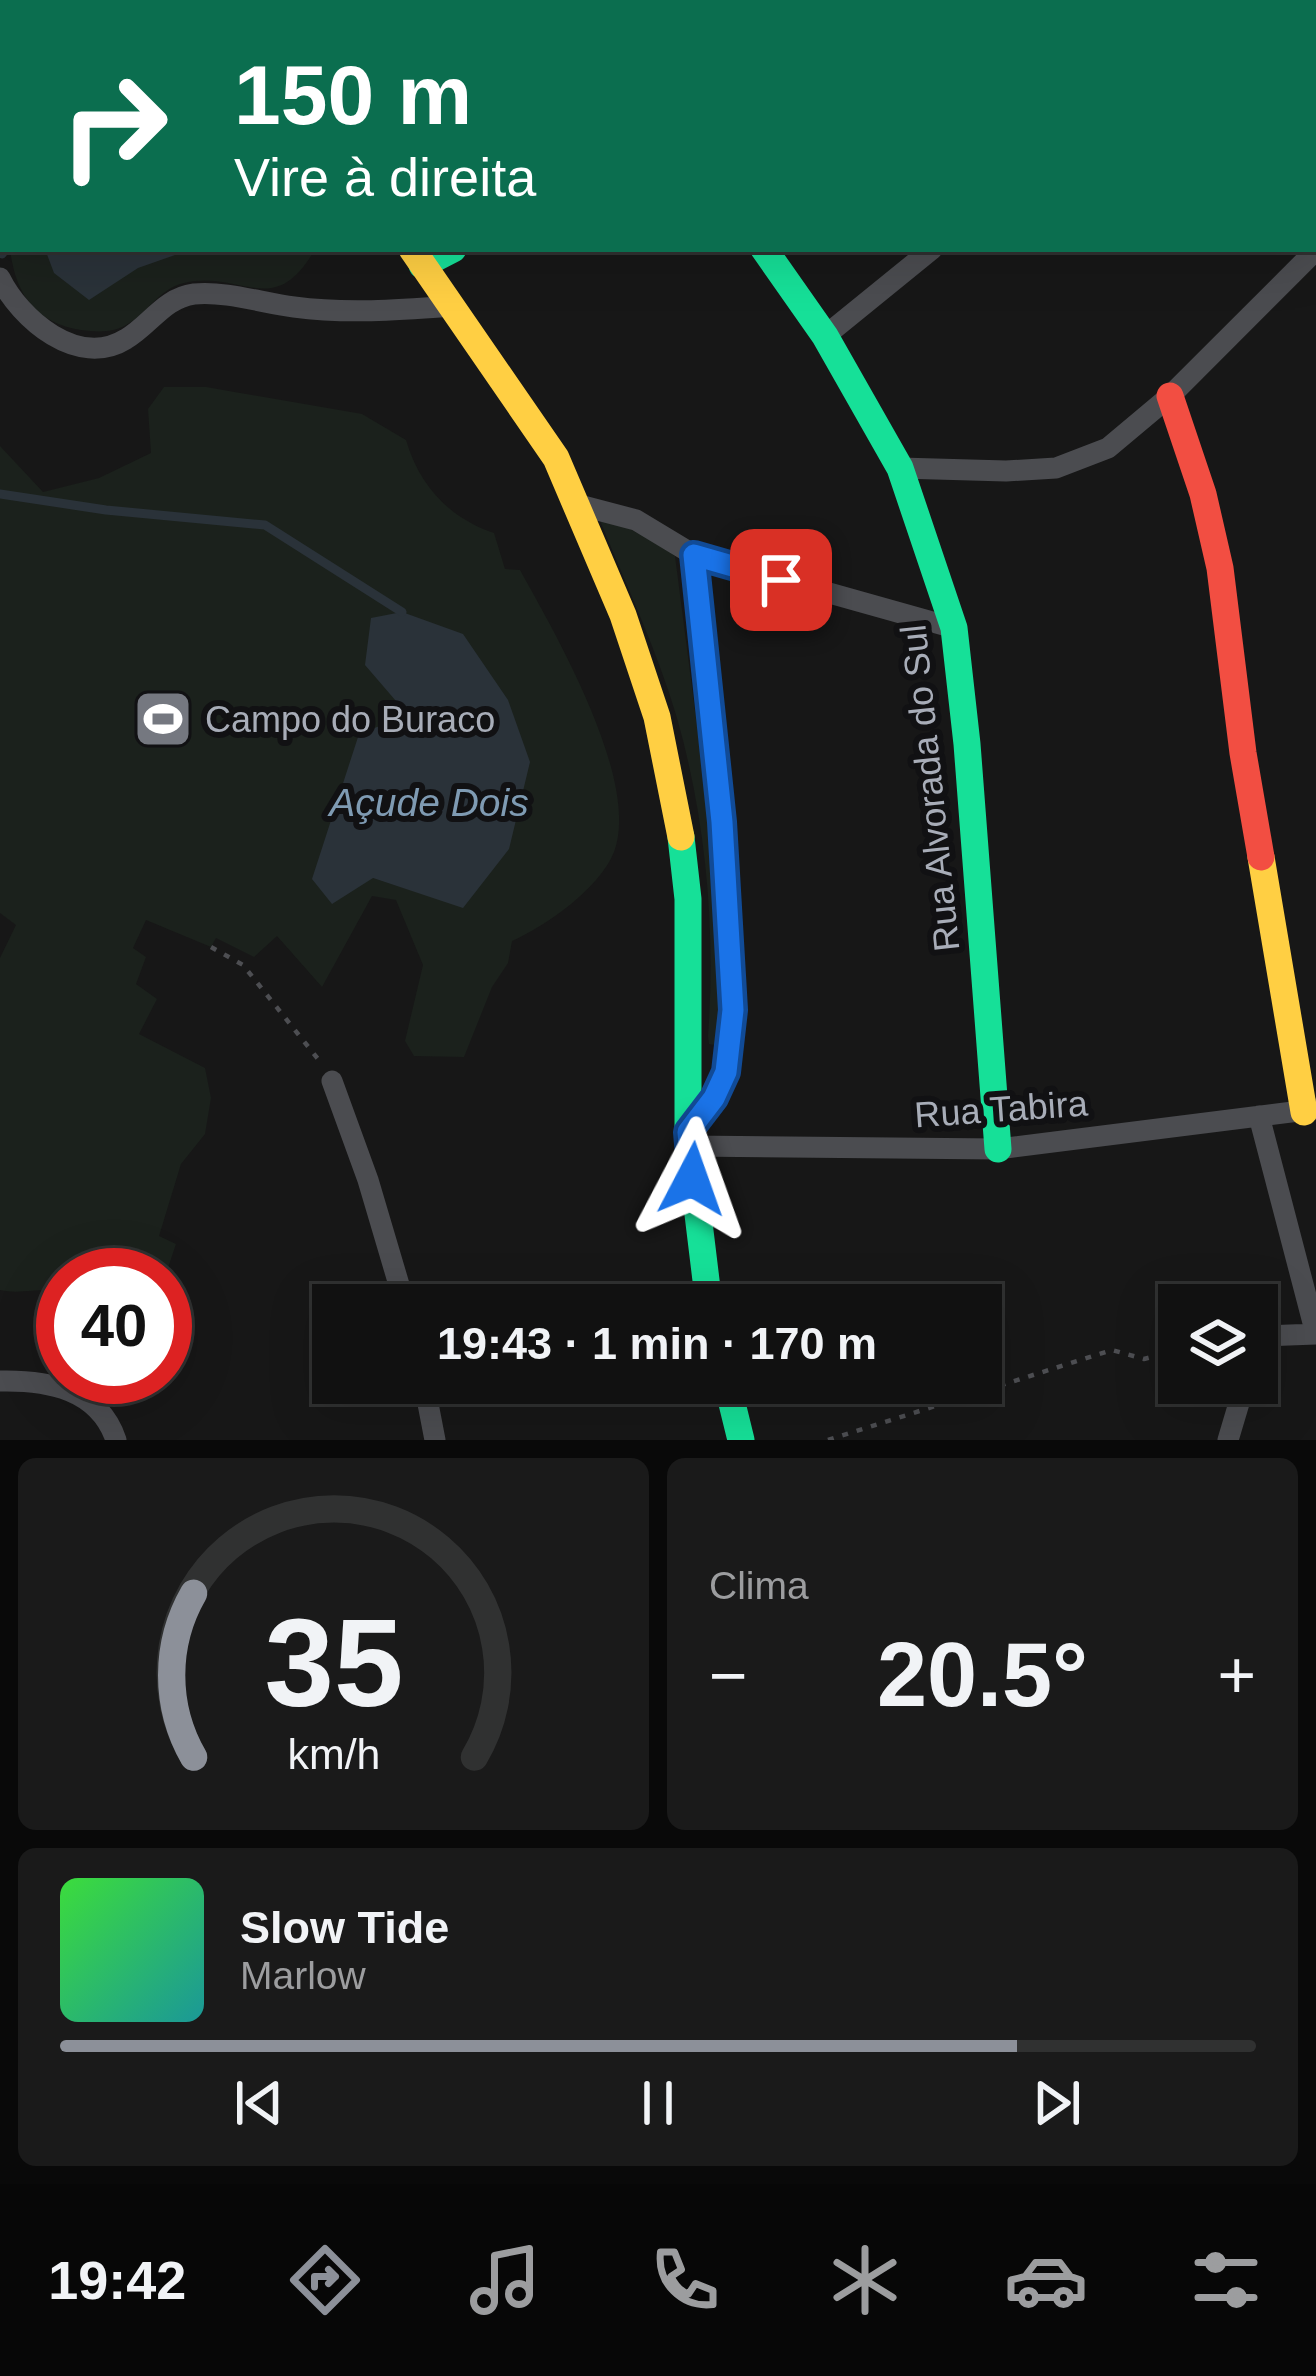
<!DOCTYPE html>
<html lang="pt">
<head>
<meta charset="utf-8">
<style>
  body { margin:0; font-family:Arial,sans-serif; background:#1a1a1a; color:#f1f3f6; height:100vh; display:flex; flex-direction:column; font-size:45px; white-space:nowrap }
  * { box-sizing:border-box; margin:0 }
  p { font-size:39px; color:#9c9d9f }
  .icon { flex:none; width:66px; height:66px; fill:none; stroke:currentColor; stroke-width:2; stroke-linecap:round; stroke-linejoin:round }
  .map { position:relative; height:1440px; overflow:hidden }
  .details { display:flex; flex-direction:column; gap:18px; padding:18px; background:#090909; flex:1 }
  .details>* { flex:none }
  .top-card { position:absolute; left:0px; top:0px; width:1317px; height:252px; box-shadow:0 12px 48px #0002,0 0 0 3px #303131; background:#0b6e4f; color:#fff; overflow:hidden }
  .buttons { position:absolute; left:1158px; top:1284px; display:grid; gap:24px }
  .buttons a { display:grid; place-items:center; width:120px; height:120px; border-radius:0px; background:#111; box-shadow:0 12px 48px #0002,0 0 0 3px #303131; font-size:60px }
  .speed { position:absolute; left:36px; top:1248px; display:flex; gap:24px; font-size:60px; font-weight:700; text-align:center }
  .speed>* { display:grid; place-content:center; width:156px; height:156px; border-radius:50%; background:#111; box-shadow:0 12px 48px #0002,0 0 0 3px #303131; line-height:1 }
  .speed .limit { border:18px solid #d22; background:#fff; color:#111 }
  .pin { position:absolute; display:grid; place-items:center; width:102px; height:102px; color:#fff; margin:-51px; border-radius:24px; box-shadow:0 6px 18px #0006 }
  .me { position:absolute; width:132px; margin:-66px; rotate:4deg; stroke-linejoin:round; filter:drop-shadow(0 0 9px #0008) }
  .turn { display:flex; align-items:center; gap:42px; height:252px; padding:0 36px; font-size:54px }
  .turn .icon { width:156px; height:156px; stroke-width:2.5 }
  .turn b { display:block; font-size:84px; line-height:102px }
  .big { font-size:90px; font-weight:700; line-height:1.1 }
  .details .tile { flex:1; display:flex; flex-direction:column; justify-content:center; gap:18px; min-width:0; padding:0 42px; border-radius:18px; background:#1a1a1a }
  .details .dial { align-items:center; gap:0 }
  .dial svg { height:312px; overflow:visible; fill:none; stroke:#303131; stroke-width:7; stroke-linecap:round; text-anchor:middle }
  .dial text { fill:#f1f3f6; stroke:none }
  .song { display:flex; align-items:center; gap:36px }
  .cover { width:144px; height:144px; border-radius:18px; background:linear-gradient(135deg,hsl(120 70% 55%),hsl(180 70% 35%)) }
  .played { height:12px; border-radius:6px; background:linear-gradient(90deg,#8c9099 80%,#303131 80%) }
  .keys { display:flex; justify-content:space-around; direction:ltr }
  .heat { display:flex; justify-content:space-between; align-items:center; font-size:66px; direction:ltr }
  .details .tiles { flex:1; display:grid; gap:18px; grid-template-columns:1fr 1fr }
  .tile:last-child { grid-column:span 2 }
  .trip { position:absolute; left:312px; top:1284px; width:690px; height:120px; border-radius:0px; background:#111; box-shadow:0 12px 48px #0002,0 0 0 3px #303131; font-weight:700; line-height:120px; text-align:center }
  .tabs { display:flex; height:192px; justify-content:space-around; align-items:center; background:#070707; color:#9c9d9f }
  .tabs .icon { width:84px; height:84px }
  .tabs .selected { color:#8c9099 }
  .tabs b { font-size:54px; color:#f1f3f6 }
  .map>svg:first-child { display:block }
</style>
</head>
<body>
<div class="map">
<svg width="1316" height="1440" viewBox="0 0 1316 1440">
  <rect width="100%" height="100%" fill="#171717"/>
  <path fill="#1b211c" fill-rule="evenodd" d="M10,249H313L314,251C273,321 241,269 184,283C158,289 149,313 126,325C112,333 97,332 81,330C35,323 15,293 10,249Z
    M164,387H206L362,414L406,440C419,485 449,518 494,533L505,569L520,570C555,633 641,781 614,852C600,888 546,926 512,941L508,963L492,987L464,1057L414,1056L405,1041L423,965L396,900L372,896L322,987L277,936L254,957L216,938L211,947L146,920L133,948L146,957L136,984L157,999L139,1034L205,1068L211,1098L205,1134L181,1164L159,1236L176,1244L165,1277L63,1275V1291C42,1287 20,1295 0,1290V958L16,925L0,913V446L43,492L99,478L151,453L148,409ZM409,716L463,907L373,878Z
    M597,513L662,545L675,556L713,850L723,1025L719,1046L709,1044L708,1036C716,931 706,820 677,718C657,649 624,581 597,513Z"/>
  <path fill="#2a3239" d="M45,249H192L138,268L89,300L54,273Z
    M402,612L463,634L508,700L530,762L509,849L463,908L373,878L332,904L312,879L359,734L408,715L365,665L371,618Z"/>
  <g fill="none" stroke-linecap="round" stroke-linejoin="round">
    <path stroke="#2a3239" stroke-width="9" d="M2,254L6,249
      M0,494L106,510L265,525L402,612"/>
    <path stroke="#4d4e52" stroke-width="4.5" stroke-dasharray="6 9" stroke-linecap="butt" d="M211,947L243,965L318,1059
      M828,1440L1112,1350L1144,1359L1179,1350"/>
    <path stroke="#4b4c50" stroke-width="21" d="M566,3V0
      M1224,3L1227,0
      M0,120L3,117
      M0,155L3,141
      M0,278C20,319 78,369 126,339C150,325 164,298 194,294C227,291 262,303 294,307C347,314 398,310 451,306
      M825,336L932,249
      M900,468L1006,471L1056,468L1108,448L1170,396L1316,250
      M579,505L636,520L694,555L722,822L733,1010L726,1072L714,1098L688,1131
      M694,555L954,628
      M332,1081L368,1180L405,1305
      M1259,1116L1316,1334
      M689,1146L998,1149L1316,1109
      M1257,1345L1260,1336L1316,1334
      M0,1381C48,1380 99,1389 116,1440
      M424,1383L435,1440
      M1228,1440L1245,1383"/>
    <path stroke="#16e098" stroke-width="27" d="M258,0L260,3
      M826,3L829,0
      M764,249L825,336L900,468L954,628L967,744L998,1149
      M422,265L453,249
      M681,837L688,899V1132L709,1305
      M727,1383L741,1440"/>
    <path stroke="#ffcf43" stroke-width="27" d="M412,249L556,458L623,615L657,717L681,837
      M1261,857L1304,1112"/>
    <path stroke="#f24e42" stroke-width="27" d="M1170,396L1203,494L1220,568L1243,753L1261,857"/>
  </g>
  <g fill="none" stroke-linecap="round" stroke-linejoin="round">
    <defs>
      <path id="route" d="M692,1179L688,1132L714,1098L726,1072L733,1010L722,822L694,555L781,580"/>
    </defs>
    <use href="#route" stroke="#114b97" stroke-width="30"/>
    <use href="#route" stroke="#1a73e8" stroke-width="21"/>
  </g>
  <defs>
    <symbol id="stadium-square" viewBox="-11 -11 22 22"><rect x="-9" y="-9" width="18" height="18" rx="4" fill="#757880" stroke="#111113"/><path d="M0-5a6.5 5 0 1 0 0 10a6.5 5 0 1 0 0-10ZM-3.5-1.8h7v3.6h-7Z" fill="#fff"/></symbol>
  </defs>
  <g fill-rule="evenodd">
    <use href="#stadium-square" x="130" y="686" width="66" height="66"/>
  </g>
  <g text-anchor="middle" dominant-baseline="central" stroke-width="12" stroke-linejoin="round" paint-order="stroke">
    <g font-size="36" fill="#a8adb8" stroke="#111113" text-anchor="start">
      <text x="205" y="719">Campo do Buraco</text>
    </g>
    <g font-size="36" fill="#a8adb8" stroke="#111113">
      <text transform="translate(930 788) rotate(-96)">Rua Alvorada do Sul</text>
      <text transform="translate(1001 1109) rotate(-4)">Rua Tabira</text>
    </g>
    <g font-size="39" font-style="italic" fill="#7f9bb3" stroke="#111113">
      <text x="429" y="802">Açude Dois</text>
    </g>
  </g>
</svg>
<div class="buttons">
<a><svg class="icon" aria-label="layers" viewBox="0 0 24 24"><path d="M12 4l9 5-9 5-9-5zM3 14l9 5 9-5"/></svg></a>
</div>
<div class="speed"><div class="limit">40</div></div>
<div class="pin" style="left:781px;top:580px;background:#d93025"><svg class="icon" aria-label="arrive" viewBox="0 0 24 24"><path d="M6 21V4h12l-3 4 3 4H6"/></svg></div>
<svg class="me" style="left:692px;top:1179px" viewBox="-20 -20 40 40"><path d="M0-17L14 15 0 8-14 15z" fill="#1a73e8" stroke="#fff" stroke-width="4"/></svg>
<div class="trip">19:43 · 1 min · 170 m</div>
<div class="top-card">
<div class="turn"><svg class="icon" aria-label="right" viewBox="0 0 24 24"><path d="M7 20v-9h11M14 6l5 5-5 5"/></svg><div><b>150 m</b>Vire à direita</div></div>
</div>
</div>
<section class="details">
<div class="tiles">
<div class="tile dial"><svg viewBox="0 0 100 80">
<path d="M14 69A42 42 0 1 1 86 69"/>
<path d="M14 69A42 42 0 0 1 14 27" stroke="#8c9099"/>
<text x="50" y="56" font-size="32" font-weight="700">35</text>
<text x="50" y="72" font-size="11">km/h</text>
</svg></div>
<div class="tile"><p>Clima</p>
<div class="heat"><a>−</a><b class="big">20.5°</b><a>+</a></div>
</div>
<div class="tile">
<div class="song"><i class="cover"></i><div><b>Slow Tide</b><p>Marlow</p></div></div>
<div class="played"></div>
<div class="keys"><svg class="icon" aria-label="previous" viewBox="0 0 24 24"><path d="M18 5L8 12l10 7zM5 5v14"/></svg><svg class="icon" aria-label="pause" viewBox="0 0 24 24"><path d="M8 5v14M16 5v14"/></svg><svg class="icon" aria-label="next" viewBox="0 0 24 24"><path d="M6 5l10 7-10 7zM19 5v14"/></svg></div>
</div>
</div>
</section>
<nav class="tabs">
<b>19:42</b>
<svg class="icon selected" aria-label="directions" viewBox="0 0 24 24"><path d="M12 3l9 9-9 9-9-9zM9 14v-3h6M13 9l2 2-2 2"/></svg>
<svg class="icon" aria-label="music" viewBox="0 0 24 24"><path d="M9 18V5l10-2v13"/><circle cx="6" cy="18" r="3"/><circle cx="16" cy="16" r="3"/></svg>
<svg class="icon" aria-label="phone" viewBox="0 0 24 24"><path d="M5 4h4l2 5-3 2q2 4 5 5l2-3 5 2v4C11 20 4 13 5 4z"/></svg>
<svg class="icon" aria-label="climate" viewBox="0 0 24 24"><path d="M12 3v18M4 7l16 10M4 17L20 7"/></svg>
<svg class="icon" aria-label="car" viewBox="0 0 24 24"><path d="M5 17H2v-5l4-1 3-4h7l3 4 3 1v5h-3M9 17h6M6 11h13"/><circle cx="7" cy="17" r="2"/><circle cx="17" cy="17" r="2"/></svg>
<svg class="icon" aria-label="filters" viewBox="0 0 24 24"><path d="M4 7h16M4 17h16"/><circle cx="9" cy="7" r="2"/><circle cx="15" cy="17" r="2"/></svg>
</nav>
</body>
</html>
